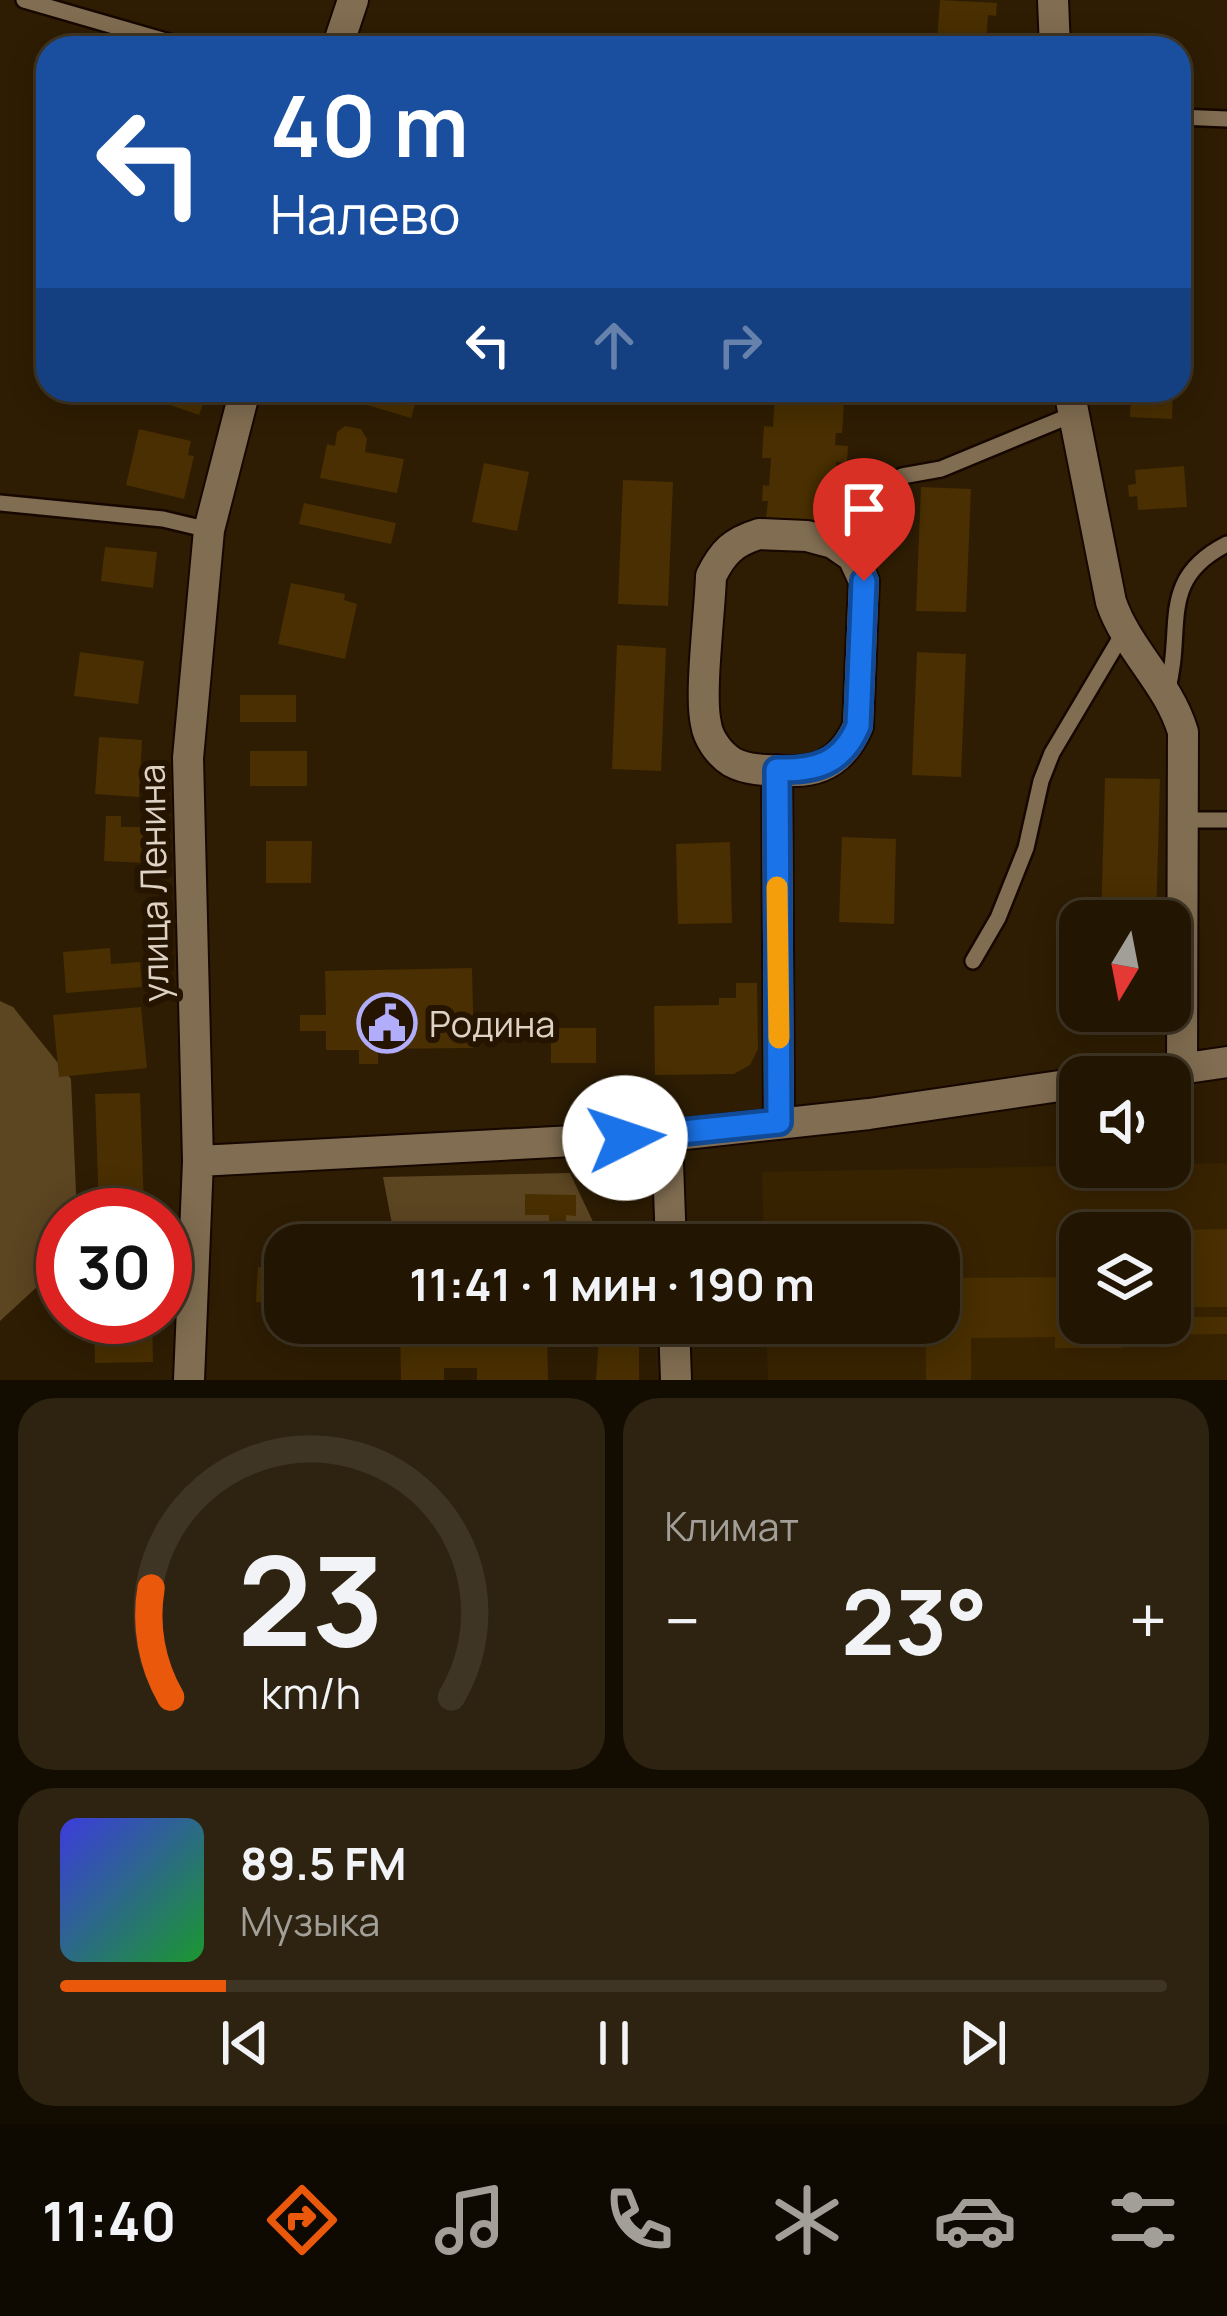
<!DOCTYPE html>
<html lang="ru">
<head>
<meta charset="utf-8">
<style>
  body { margin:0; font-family:Manrope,sans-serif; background:#2e2311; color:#f1f3f6; height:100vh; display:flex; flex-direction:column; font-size:45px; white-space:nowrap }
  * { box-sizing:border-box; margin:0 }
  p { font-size:39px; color:#a29f99 }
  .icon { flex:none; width:66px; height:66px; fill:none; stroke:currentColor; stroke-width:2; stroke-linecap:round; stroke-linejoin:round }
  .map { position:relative; height:1380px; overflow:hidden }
  .drawer { display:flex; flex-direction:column; gap:18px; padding:18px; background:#130c01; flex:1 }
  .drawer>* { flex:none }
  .hud { position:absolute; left:36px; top:36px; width:1155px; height:366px; border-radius:36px; box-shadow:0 6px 30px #0003,0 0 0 3px #3f3524; background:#1a4fa0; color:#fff; overflow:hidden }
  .needle { width:78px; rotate:190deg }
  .tools { position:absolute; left:1059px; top:900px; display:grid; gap:24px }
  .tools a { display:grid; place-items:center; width:132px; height:132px; border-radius:24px; background:#221602; box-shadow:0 6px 30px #0003,0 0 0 3px #3f3524; font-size:60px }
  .speed { position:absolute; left:36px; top:1188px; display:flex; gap:24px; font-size:60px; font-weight:700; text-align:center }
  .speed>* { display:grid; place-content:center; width:156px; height:156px; border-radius:50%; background:#221602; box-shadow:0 6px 30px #0003,0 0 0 3px #3f3524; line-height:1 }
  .speed .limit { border:18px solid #d22; background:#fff; color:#111 }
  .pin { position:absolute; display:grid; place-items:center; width:102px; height:102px; color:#fff; margin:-123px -51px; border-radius:50% 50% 50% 0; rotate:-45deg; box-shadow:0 0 12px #0007 }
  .pin .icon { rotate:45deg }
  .me { position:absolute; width:132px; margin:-66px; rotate:86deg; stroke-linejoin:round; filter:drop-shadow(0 0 9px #0008) }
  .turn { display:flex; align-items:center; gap:42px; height:252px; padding:0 36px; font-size:54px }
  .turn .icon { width:156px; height:156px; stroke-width:2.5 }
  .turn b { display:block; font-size:84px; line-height:102px }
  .lanes { display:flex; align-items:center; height:114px; padding:0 36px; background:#0003; justify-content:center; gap:60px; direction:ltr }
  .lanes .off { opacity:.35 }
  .big { font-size:90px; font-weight:700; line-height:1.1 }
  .drawer .card { flex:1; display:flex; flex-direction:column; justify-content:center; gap:18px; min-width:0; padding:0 42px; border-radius:36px; background:#2e2311 }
  .drawer .dial { align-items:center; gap:0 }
  .dial svg { height:312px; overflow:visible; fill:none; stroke:#3f3524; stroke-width:7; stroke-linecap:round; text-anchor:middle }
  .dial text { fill:#f1f3f6; stroke:none }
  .song { display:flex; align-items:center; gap:36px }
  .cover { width:144px; height:144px; border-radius:18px; background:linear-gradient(135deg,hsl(240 70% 55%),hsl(130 70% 35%)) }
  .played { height:12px; border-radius:6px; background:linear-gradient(90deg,#ea580c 15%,#3f3524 15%) }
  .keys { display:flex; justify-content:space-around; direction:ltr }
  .heat { display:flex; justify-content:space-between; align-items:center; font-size:66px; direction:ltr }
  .drawer .tiles { flex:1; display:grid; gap:18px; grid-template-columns:1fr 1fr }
  .card:last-child { grid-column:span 2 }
  .trip { position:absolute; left:264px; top:1224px; width:696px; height:120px; border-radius:36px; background:#221602; box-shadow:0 6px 30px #0003,0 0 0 3px #3f3524; font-weight:700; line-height:120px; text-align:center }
  .tab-bar { display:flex; height:192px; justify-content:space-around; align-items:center; background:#0e0901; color:#a29f99 }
  .tab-bar .icon { width:84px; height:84px }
  .tab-bar .current { color:#ea580c }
  .tab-bar b { font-size:54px; color:#f1f3f6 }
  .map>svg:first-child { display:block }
</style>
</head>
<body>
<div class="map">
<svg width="1227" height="1380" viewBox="0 0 1227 1380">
  <rect width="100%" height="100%" fill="#2e1d03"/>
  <path fill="#382300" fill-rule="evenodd" d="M1227,1163V1380H768L766,1323H939V1245H764L762,1172ZM1080,1233H1170V1323H1080Z"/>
  <path fill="#5c4521" d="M0,1001L13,1007L71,1079L77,1215H63V1263L0,1321Z
    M570,1173L604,1245H396L383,1177Z"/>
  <path fill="#492f01" d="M940,0L997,3L996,16L988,15L986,45L937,42Z
    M149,390H208L199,415L147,397Z
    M350,390H419L411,418L347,399Z
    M1131,390H1173L1172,419L1130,417Z
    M775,396L844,402L842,433H836L835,445L848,446L847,462H836V507H831L829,522L766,517L768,501H762L763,485L769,486L771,458H762L764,426L773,427Z
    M345,426L361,429L367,439L365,452L404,459L397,493L320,478L327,444L335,446L337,432Z
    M139,429L191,441L188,455L194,456L184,499L126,485Z
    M484,463L529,472L517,531L472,522Z
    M1184,466L1187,507L1138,510L1137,496L1129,497L1128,485L1136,484L1135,470Z
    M623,480L673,482L668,606L618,604Z
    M921,487L971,489L966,612L916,611Z
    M304,503L396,523L391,544L299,524Z
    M105,547L157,552L153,588L101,581Z
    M291,583L345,594L344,600L357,604L345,659L278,644Z
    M617,645L666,648L661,771L612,769Z
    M80,652L144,661L138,704L74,696Z
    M917,652L966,654L961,777L912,775Z
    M240,695H296V722H240Z
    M99,737L142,740L139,797L95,794Z
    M250,751H307V786H250Z
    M1105,778L1160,779L1156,921H1101Z
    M106,816H121V827H148L147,863L104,861Z
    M842,837L896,839L894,924L839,922Z
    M266,841H312L311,883H266Z
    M730,842L732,923L678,924L676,844Z
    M110,948L111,964L140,962L142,987L66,993L63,952Z
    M472,968L474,1048L378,1049V1064H359V1050H326V1031H300V1015H326L325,971Z
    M736,983H757L758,1049L750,1065L734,1074L655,1075L654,1006L719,1005V998H736Z
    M141,1007L147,1068L59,1077L53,1015Z
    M551,1028H596V1063H551Z
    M140,1093L144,1208L99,1209L95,1094Z
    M525,1194L576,1195V1216L566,1215V1225H549V1215H525Z
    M1227,1229V1307H1183V1291H1176V1278H1183L1178,1230Z
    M258,1267L285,1268V1304L256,1302Z
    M1080,1277V1323H1170V1317H1227V1334L1146,1335V1340H1134V1335H1121L1122,1348H1055V1337L971,1338V1380H926V1338H865V1323H939V1278Z
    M94,1317H152L153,1362L95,1363Z
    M400,1323H547L548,1380H477V1368H444V1380H401Z
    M639,1336V1380H596L599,1339Z"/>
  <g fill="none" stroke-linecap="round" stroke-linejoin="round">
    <defs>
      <path id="service" d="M24,0L190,48
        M1179,117L1227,119
        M0,503L163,519L209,530
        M853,557L880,491L902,476L941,469L1074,414
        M1167,692C1185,628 1156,580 1227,544
        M1182,820H1227
        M973,961L998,918L1026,848L1041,781L1052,753L1122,635"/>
      <path id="minor" d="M1053,0L1055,48
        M337,48L353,0
        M1069,390L1111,602C1128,651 1168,682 1183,732L1182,1069
        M759,534L807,536L833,543L853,557L864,581L858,726C846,754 826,771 795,771C774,770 750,772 732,762C719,754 708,738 706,724C699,694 710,612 711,576C723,552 733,542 759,534Z
        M777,770L779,1122
        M1125,1077L1227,1062
        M667,1136L671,1245
        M198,1161L667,1136L869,1114L1080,1083
        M674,1323L676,1380
        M189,1380L198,1161L188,758L209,530L245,390"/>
    </defs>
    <use href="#service" stroke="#160700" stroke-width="20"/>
    <use href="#minor" stroke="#160700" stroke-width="34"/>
    <use href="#service" stroke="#816d51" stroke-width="15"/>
    <use href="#minor" stroke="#816d51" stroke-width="30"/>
  </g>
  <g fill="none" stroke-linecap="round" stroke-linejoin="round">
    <defs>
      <path id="route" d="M625,1138L779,1122L777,770C815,771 842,764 858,726L864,581"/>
    </defs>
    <use href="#route" stroke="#114b97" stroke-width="30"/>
    <use href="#route" stroke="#1a73e8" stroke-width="21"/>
    <path stroke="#f59e0b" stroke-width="21" d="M777,887L779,1038"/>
  </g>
  <defs>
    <symbol id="civic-ring" viewBox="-11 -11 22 22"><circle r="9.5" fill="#241400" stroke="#b1adfa" stroke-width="1.5"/><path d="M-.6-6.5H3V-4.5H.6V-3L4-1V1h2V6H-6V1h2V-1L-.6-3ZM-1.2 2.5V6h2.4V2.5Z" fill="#b1adfa"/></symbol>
  </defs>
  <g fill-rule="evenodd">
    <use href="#civic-ring" x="354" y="990" width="66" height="66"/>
  </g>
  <g text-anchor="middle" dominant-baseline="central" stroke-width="12" stroke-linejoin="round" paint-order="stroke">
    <g font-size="36" fill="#ddd2c3" stroke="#241400">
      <text transform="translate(153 883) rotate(-91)">улица Ленина</text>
    </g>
    <g font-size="36" fill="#ddd2c3" stroke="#241400" text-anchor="start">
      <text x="429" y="1023">Родина</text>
    </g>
  </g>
</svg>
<div class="tools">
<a><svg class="needle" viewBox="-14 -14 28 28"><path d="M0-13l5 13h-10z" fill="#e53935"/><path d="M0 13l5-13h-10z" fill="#a29f99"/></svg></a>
<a><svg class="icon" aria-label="sound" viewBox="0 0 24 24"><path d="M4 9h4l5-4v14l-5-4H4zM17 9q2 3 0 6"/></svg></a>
<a><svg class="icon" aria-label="layers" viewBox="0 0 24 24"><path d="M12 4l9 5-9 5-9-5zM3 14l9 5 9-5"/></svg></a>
</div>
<div class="speed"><div class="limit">30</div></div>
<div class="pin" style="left:864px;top:581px;background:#d93025"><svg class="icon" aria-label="arrive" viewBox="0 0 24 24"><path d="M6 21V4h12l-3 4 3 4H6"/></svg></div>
<svg class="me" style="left:625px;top:1138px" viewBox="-20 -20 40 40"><circle r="19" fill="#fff"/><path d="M0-13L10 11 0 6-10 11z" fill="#1a73e8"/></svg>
<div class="trip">11:41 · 1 мин · 190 m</div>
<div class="hud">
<div class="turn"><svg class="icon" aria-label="left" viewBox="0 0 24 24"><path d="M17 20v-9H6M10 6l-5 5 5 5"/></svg><div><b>40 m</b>Налево</div></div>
<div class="lanes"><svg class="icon" aria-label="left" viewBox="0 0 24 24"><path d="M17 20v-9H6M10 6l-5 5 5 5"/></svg><svg class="icon off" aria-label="ahead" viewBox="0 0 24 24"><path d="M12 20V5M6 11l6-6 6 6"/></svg><svg class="icon off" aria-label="right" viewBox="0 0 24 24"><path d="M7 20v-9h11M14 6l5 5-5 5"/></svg></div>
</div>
</div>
<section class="drawer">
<div class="tiles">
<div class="card dial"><svg viewBox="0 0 100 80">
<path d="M14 69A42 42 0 1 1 86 69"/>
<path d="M14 69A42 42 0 0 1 9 41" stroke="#ea580c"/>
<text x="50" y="56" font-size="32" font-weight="700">23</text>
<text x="50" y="72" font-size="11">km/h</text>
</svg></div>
<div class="card"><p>Климат</p>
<div class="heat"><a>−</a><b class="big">23°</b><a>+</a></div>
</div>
<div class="card">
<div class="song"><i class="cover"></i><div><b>89.5 FM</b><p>Музыка</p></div></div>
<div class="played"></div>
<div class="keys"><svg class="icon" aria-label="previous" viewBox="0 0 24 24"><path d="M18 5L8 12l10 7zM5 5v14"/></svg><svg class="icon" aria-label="pause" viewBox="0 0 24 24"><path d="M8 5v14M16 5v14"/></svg><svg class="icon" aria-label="next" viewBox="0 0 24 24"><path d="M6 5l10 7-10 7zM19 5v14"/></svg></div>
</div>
</div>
</section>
<nav class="tab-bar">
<b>11:40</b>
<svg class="icon current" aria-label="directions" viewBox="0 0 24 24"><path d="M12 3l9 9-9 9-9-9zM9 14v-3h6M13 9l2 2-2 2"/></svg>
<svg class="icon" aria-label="music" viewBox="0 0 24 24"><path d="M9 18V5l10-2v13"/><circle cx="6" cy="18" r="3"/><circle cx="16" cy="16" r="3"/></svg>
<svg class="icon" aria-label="phone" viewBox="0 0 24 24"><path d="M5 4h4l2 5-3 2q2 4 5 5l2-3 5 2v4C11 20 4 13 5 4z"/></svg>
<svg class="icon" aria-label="climate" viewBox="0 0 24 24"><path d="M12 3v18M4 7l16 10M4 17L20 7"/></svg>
<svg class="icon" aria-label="car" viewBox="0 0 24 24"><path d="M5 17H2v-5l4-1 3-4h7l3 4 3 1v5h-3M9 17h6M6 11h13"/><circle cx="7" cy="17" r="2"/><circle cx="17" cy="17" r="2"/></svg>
<svg class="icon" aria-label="filters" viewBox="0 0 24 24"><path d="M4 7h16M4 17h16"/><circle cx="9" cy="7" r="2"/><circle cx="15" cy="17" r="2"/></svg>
</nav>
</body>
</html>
